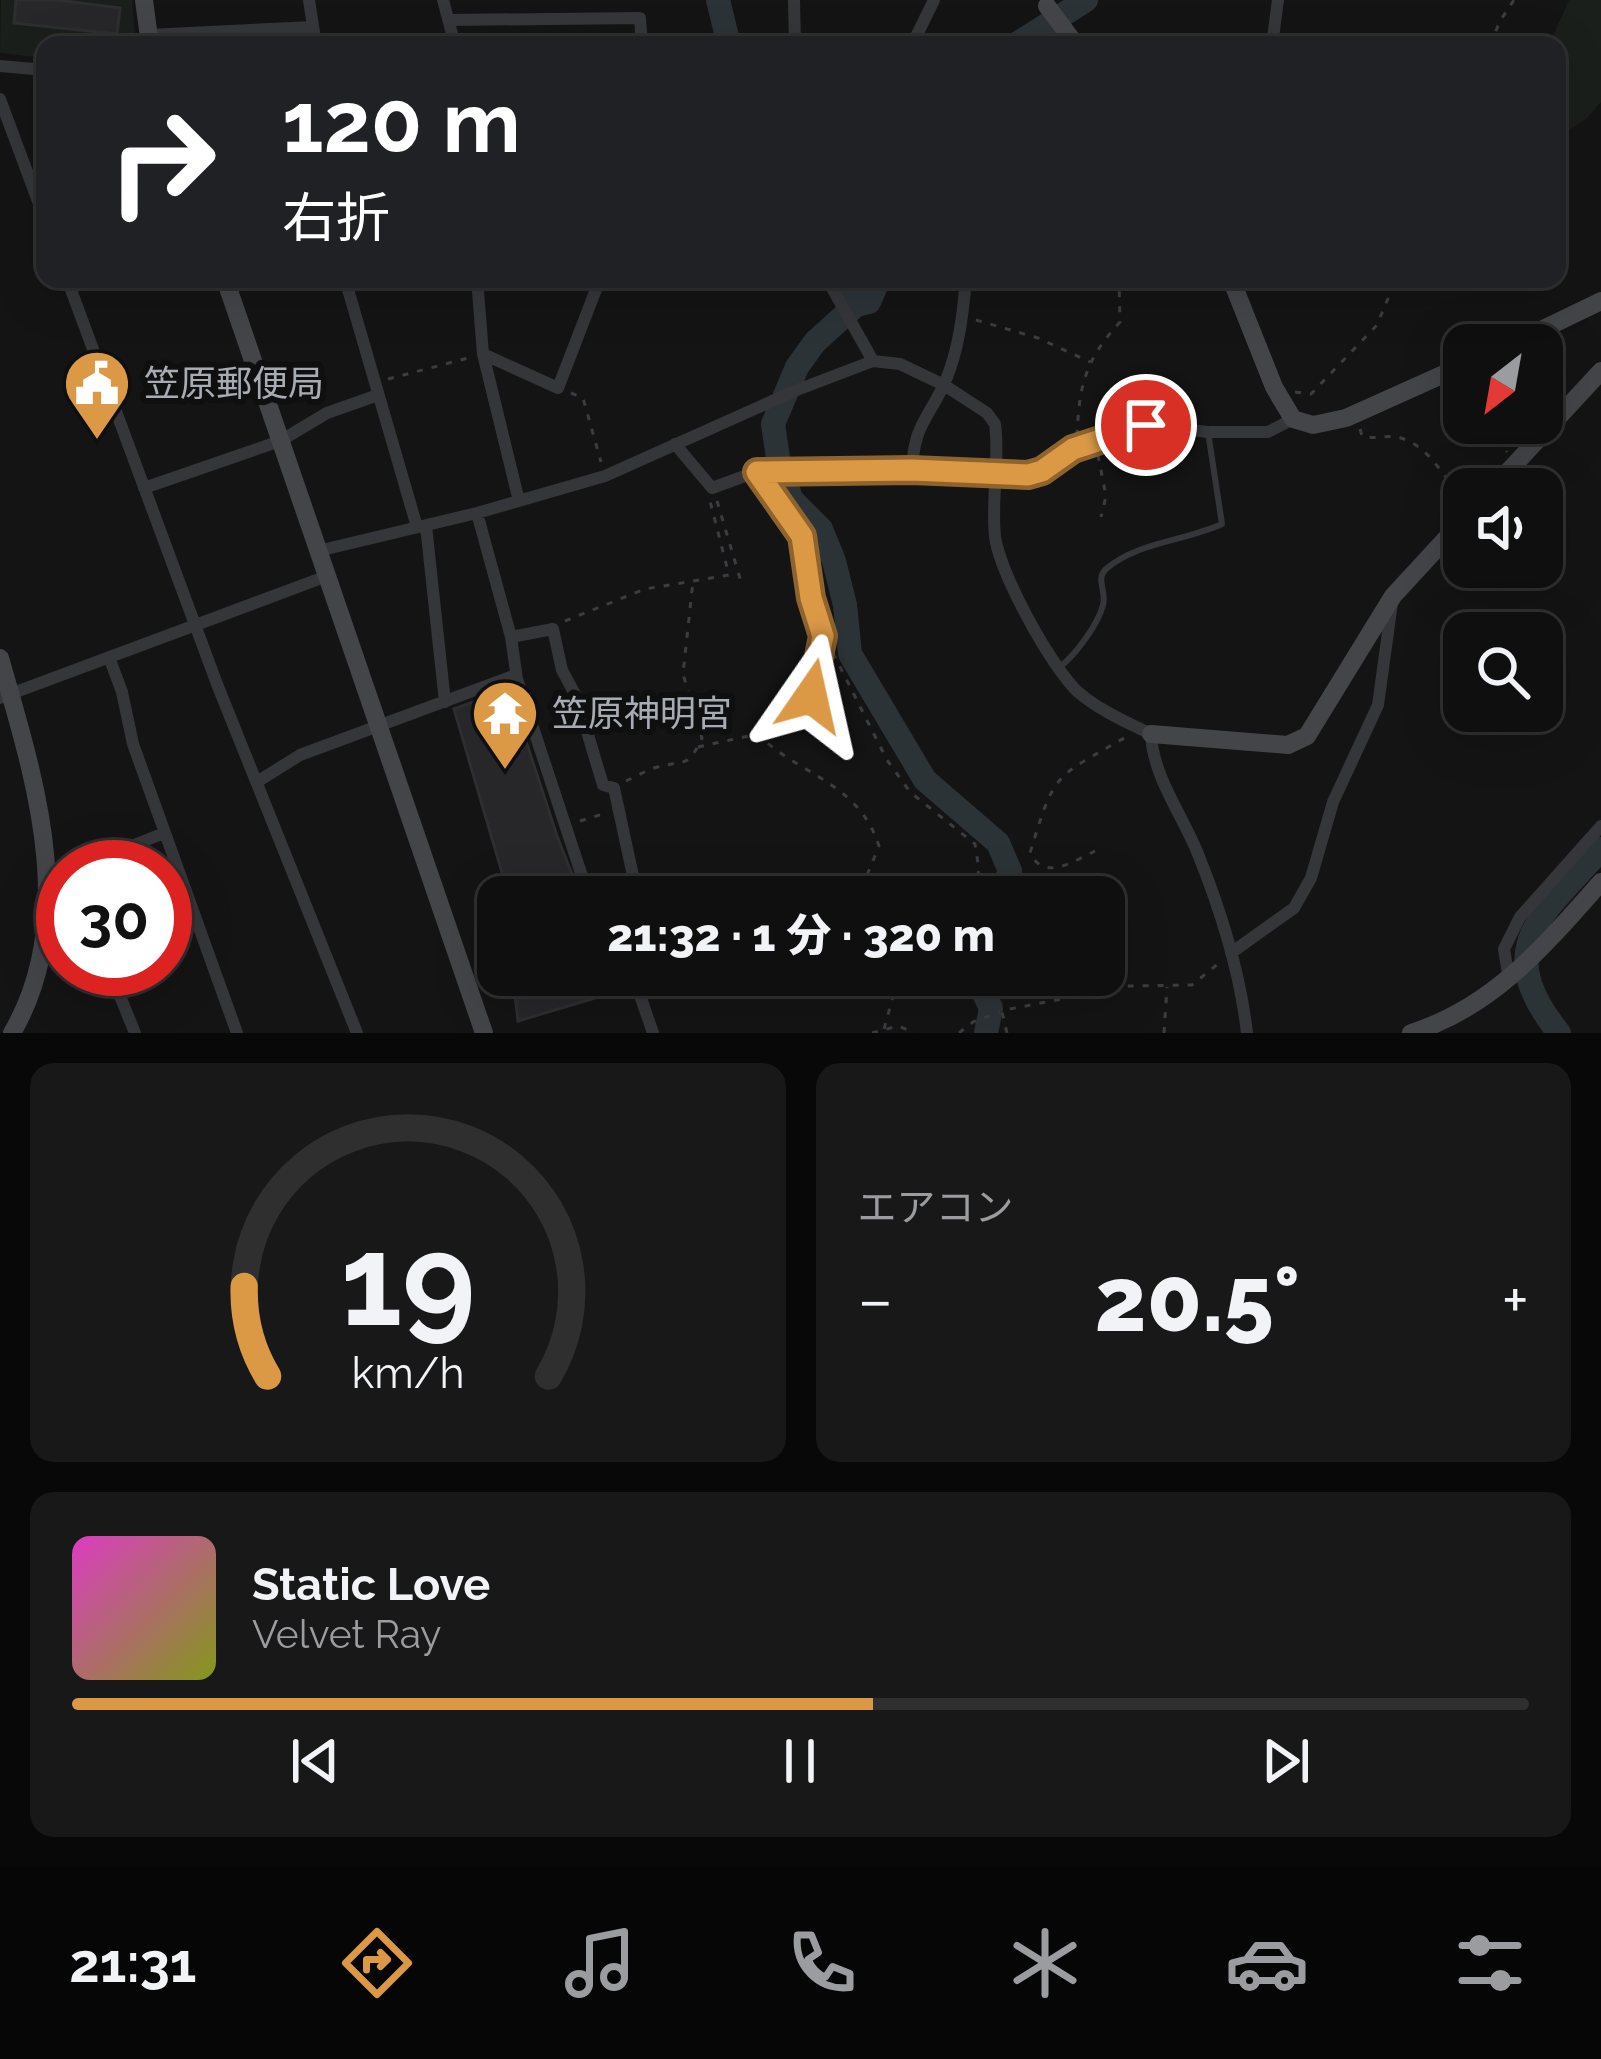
<!DOCTYPE html>
<html lang="ja">
<head>
<meta charset="utf-8">
<style>
  body { margin:0; font-family:Raleway,"Noto Sans JP",sans-serif; background:#181819; color:#f1f3f6; height:100vh; display:flex; flex-direction:column; font-size:45px; white-space:nowrap }
  * { box-sizing:border-box; margin:0 }
  p { font-size:39px; color:#9b9c9f }
  .icon { flex:none; width:66px; height:66px; fill:none; stroke:currentColor; stroke-width:2; stroke-linecap:round; stroke-linejoin:round }
  .map { position:relative; height:1033px; overflow:hidden }
  .side { display:flex; flex-direction:column; gap:30px; padding:30px; background:#080809; flex:1 }
  .side>* { flex:none }
  .banner { position:absolute; left:36px; top:36px; width:1530px; height:252px; border-radius:24px; box-shadow:0 12px 48px #0002,0 0 0 3px #2f2f30; background:#202124; color:#fff; overflow:hidden }
  .needle { width:78px; rotate:211deg }
  .fabs { position:absolute; left:1443px; top:324px; display:grid; gap:24px }
  .fabs a { display:grid; place-items:center; width:120px; height:120px; border-radius:24px; background:#0f0f10; box-shadow:0 12px 48px #0002,0 0 0 3px #2f2f30; font-size:60px }
  .speed { position:absolute; left:36px; top:840px; display:flex; gap:24px; font-size:60px; font-weight:700; text-align:center }
  .speed>* { display:grid; place-content:center; width:156px; height:156px; border-radius:50%; background:#0f0f10; box-shadow:0 12px 48px #0002,0 0 0 3px #2f2f30; line-height:1 }
  .speed .limit { border:18px solid #d22; background:#fff; color:#111 }
  .pin { position:absolute; display:grid; place-items:center; width:102px; height:102px; color:#fff; margin:-51px; border:6px solid #fff; border-radius:50%; box-shadow:0 3px 12px #0007 }
  .me { position:absolute; width:132px; margin:-66px; rotate:11deg; stroke-linejoin:round; filter:drop-shadow(0 0 9px #0008) }
  .turn { display:flex; align-items:center; gap:42px; height:252px; padding:0 48px; font-size:54px }
  .turn .icon { width:156px; height:156px; stroke-width:2.5 }
  .turn b { display:block; font-size:84px; line-height:102px }
  .big { font-size:90px; font-weight:800; line-height:1.1 }
  .side .card { flex:1; display:flex; flex-direction:column; justify-content:center; gap:18px; min-width:0; padding:0 42px; border-radius:24px; background:#181819 }
  .side .dial { align-items:center; gap:0 }
  .dial svg { height:312px; overflow:visible; fill:none; stroke:#2f2f30; stroke-width:7; stroke-linecap:round; text-anchor:middle }
  .dial text { fill:#f1f3f6; stroke:none }
  .song { display:flex; align-items:center; gap:36px }
  .cover { width:144px; height:144px; border-radius:18px; background:linear-gradient(135deg,hsl(310 70% 55%),hsl(70 70% 35%)) }
  .played { height:12px; border-radius:6px; background:linear-gradient(90deg,#db9946 55%,#2f2f30 55%) }
  .keys { display:flex; justify-content:space-around; direction:ltr }
  .heat { display:flex; justify-content:space-between; align-items:center; font-size:66px; direction:ltr }
  .side .tiles { flex:1; display:grid; gap:30px; grid-template-columns:1fr 1fr }
  .card:last-child { grid-column:span 2 }
  .trip { position:absolute; left:477px; top:876px; width:648px; height:120px; border-radius:24px; background:#0f0f10; box-shadow:0 12px 48px #0002,0 0 0 3px #2f2f30; font-weight:800; line-height:120px; text-align:center }
  .tab-bar { display:flex; height:192px; justify-content:space-around; align-items:center; background:#060606; color:#9b9c9f }
  .tab-bar .icon { width:84px; height:84px }
  .tab-bar .current { color:#db9946 }
  .tab-bar b { font-size:54px; color:#f1f3f6 }
  .map>svg:first-child { display:block }
</style>
</head>
<body>
<div class="map">
<svg width="1601" height="1033" viewBox="0 0 1601 1033">
  <rect width="100%" height="100%" fill="#141415"/>
  <path fill="#1a1f1b" d="M1,0H132L136,45H45V58L0,53Z
    M1569,0H1601V102L1587,118L1557,138V45H1549Z"/>
  <g fill="none" stroke-linecap="round" stroke-linejoin="round">
    <path stroke="#2c3337" stroke-width="24" d="M718,0L729,45
      M1015,45L1086,0
      M840,279L856,305
      M879,279L869,302L856,305L815,342L797,367L773,424L778,458L791,499L821,529L834,561L845,605L850,654L925,780L998,843L1010,871L999,897
      M975,975L991,1008L986,1033
      M1559,1033C1490,947 1543,915 1601,849"/>
  </g>
  <path fill="#272729" stroke="#2e2e31" stroke-width="3" d="M16,0H57L120,8L117,34L14,23Z
    M509,689L557,836L581,897H505L503,876L454,709Z
    M513,975H616L622,990L518,1021Z"/>
  <g fill="none" stroke-linecap="round" stroke-linejoin="round">
    <path stroke="#3b3d40" stroke-width="3" stroke-dasharray="6 9" stroke-linecap="butt" d="M1490,45L1500,21L1514,0
      M976,320L1038,338L1090,362
      M388,379L472,357
      M1295,392L1311,394L1377,325L1396,279
      M571,393L583,398L601,462
      M1495,423L1507,452
      M1360,429L1362,436C1375,440 1388,434 1401,438C1432,448 1442,478 1464,498
      M1077,436C1079,386 1085,360 1120,322L1119,279
      M1098,455L1106,496L1101,517
      M717,501L742,585
      M565,621L645,589L729,575L710,501
      M833,653L887,760L910,792L975,844L979,870L971,897
      M698,747L758,734C799,776 858,781 879,846L858,897
      M626,781C635,777 645,771 654,768C682,759 687,771 702,738L683,674L693,581
      M580,821L606,813
      M1095,851C1074,861 1044,882 1030,853C1055,771 1053,779 1126,737
      M873,975L874,983L888,978L896,981
      M884,1029L897,982L904,975
      M872,1033L898,1026L915,1033
      M959,1033L973,1022L1000,1012
      M1007,1033L1002,1012L1010,1009L1129,986L1192,985L1219,963
      M1164,1033L1167,987"/>
    <path stroke="#353639" stroke-width="6" d="M1060,667C1075,655 1098,625 1103,605C1107,592 1095,579 1106,569C1137,542 1185,541 1222,524L1208,432"/>
    <path stroke="#353639" stroke-width="12" d="M309,0L316,45
      M443,0L455,45
      M794,0L795,45
      M449,20L640,18L642,45
      M148,35L313,27
      M912,45L934,0
      M1272,45L1278,0
      M0,66L45,70
      M0,99L45,220
      M67,279L217,684L357,1033
      M345,279L417,527
      M477,279L483,354L519,501
      M827,279L873,361
      M483,354L558,388L600,279
      M675,444L712,488L753,473L793,469L1028,475L1042,471L1073,449L1146,425L1208,432H1268L1293,419
      M912,470C914,424 928,420 945,382C959,350 963,313 966,279
      M757,472L802,536L811,598L823,636L816,682L805,707
      M144,488L280,441L327,413L378,395
      M477,513L511,637L517,679L581,873L593,897
      M426,526L445,702
      M318,551L477,513L605,476L797,390L873,361L900,364L944,385L987,413L995,424C1000,460 991,499 995,536C999,572 1051,667 1078,692C1099,710 1126,722 1151,734C1153,777 1182,814 1198,854C1221,911 1240,972 1247,1033
      M511,637L553,629L562,670L577,698L603,785L614,788L635,885L603,897
      M109,657L122,692L133,744L237,1033
      M0,698L327,576
      M257,782L300,755L516,675
      M80,867L164,833
      M1231,953L1294,908L1311,878L1333,802L1378,705L1392,603
      M109,969L135,1033
      M633,975L653,1033
      M1509,980L1504,949L1520,917L1601,826"/>
    <path stroke="#434549" stroke-width="18" d="M144,0L150,45
      M1047,6L1076,45
      M225,279L484,1033
      M1231,279L1274,387L1293,419L1313,425L1346,418L1464,365
      M1510,345L1601,301
      M1492,489L1601,371
      M0,658C34,777 80,916 12,1033
      M1151,734L1288,745L1307,736L1393,596L1464,519
      M1411,1033C1494,1007 1545,945 1601,882"/>
  </g>
  <g fill="none" stroke-linecap="round" stroke-linejoin="round">
    <defs>
      <path id="route" d="M811,696L823,636L811,598L802,536L757,472L912,470L1028,475L1042,471L1073,449L1146,425"/>
    </defs>
    <use href="#route" stroke="#8e632e" stroke-width="30"/>
    <use href="#route" stroke="#db9946" stroke-width="21"/>
  </g>
  <defs>
    <symbol id="civic-pin" viewBox="-11 -11 22 30"><path d="M0 17L-7.5 6A9.5 9.5 0 1 1 7.5 6Z" fill="#db9946" stroke="#0f0f10"/><path d="M-.6-6.5H3V-4.5H.6V-3L4-1V1h2V6H-6V1h2V-1L-.6-3ZM-1.2 2.5V6h2.4V2.5Z" fill="#fff"/></symbol>
    <symbol id="temple-pin" viewBox="-11 -11 22 30"><path d="M0 17L-7.5 6A9.5 9.5 0 1 1 7.5 6Z" fill="#db9946" stroke="#0f0f10"/><path d="M0-6L5-2H3V0L6.5 2.5H4V6H1.5V3h-3V6H-4V2.5H-6.5L-3 0V-2H-5Z" fill="#fff"/></symbol>
  </defs>
  <g fill-rule="evenodd">
    <use href="#civic-pin" x="59" y="345" width="76" height="104"/>
    <use href="#temple-pin" x="467" y="675" width="76" height="104"/>
  </g>
  <g text-anchor="middle" dominant-baseline="central" stroke-width="12" stroke-linejoin="round" paint-order="stroke">
    <g font-size="36" fill="#a7acb4" stroke="#0f0f10" text-anchor="start">
      <text x="144" y="383">笠原郵便局</text>
      <text x="552" y="713">笠原神明宮</text>
    </g>
  </g>
</svg>
<div class="fabs">
<a><svg class="needle" viewBox="-14 -14 28 28"><path d="M0-13l5 13h-10z" fill="#e53935"/><path d="M0 13l5-13h-10z" fill="#9b9c9f"/></svg></a>
<a><svg class="icon" aria-label="sound" viewBox="0 0 24 24"><path d="M4 9h4l5-4v14l-5-4H4zM17 9q2 3 0 6"/></svg></a>
<a><svg class="icon" aria-label="search" viewBox="0 0 24 24"><circle cx="10" cy="10" r="6"/><path d="M15 15l6 6"/></svg></a>
</div>
<div class="speed"><div class="limit">30</div></div>
<div class="pin" style="left:1146px;top:425px;background:#d93025"><svg class="icon" aria-label="arrive" viewBox="0 0 24 24"><path d="M6 21V4h12l-3 4 3 4H6"/></svg></div>
<svg class="me" style="left:811px;top:696px" viewBox="-20 -20 40 40"><path d="M0-17L14 15 0 8-14 15z" fill="#db9946" stroke="#fff" stroke-width="4"/></svg>
<div class="trip">21:32 · 1 分 · 320 m</div>
<div class="banner">
<div class="turn"><svg class="icon" aria-label="right" viewBox="0 0 24 24"><path d="M7 20v-9h11M14 6l5 5-5 5"/></svg><div><b>120 m</b>右折</div></div>
</div>
</div>
<section class="side">
<div class="tiles">
<div class="card dial"><svg viewBox="0 0 100 80">
<path d="M14 69A42 42 0 1 1 86 69"/>
<path d="M14 69A42 42 0 0 1 8 46" stroke="#db9946"/>
<text x="50" y="56" font-size="32" font-weight="700">19</text>
<text x="50" y="72" font-size="11">km/h</text>
</svg></div>
<div class="card"><p>エアコン</p>
<div class="heat"><a>−</a><b class="big">20.5°</b><a>+</a></div>
</div>
<div class="card">
<div class="song"><i class="cover"></i><div><b>Static Love</b><p>Velvet Ray</p></div></div>
<div class="played"></div>
<div class="keys"><svg class="icon" aria-label="previous" viewBox="0 0 24 24"><path d="M18 5L8 12l10 7zM5 5v14"/></svg><svg class="icon" aria-label="pause" viewBox="0 0 24 24"><path d="M8 5v14M16 5v14"/></svg><svg class="icon" aria-label="next" viewBox="0 0 24 24"><path d="M6 5l10 7-10 7zM19 5v14"/></svg></div>
</div>
</div>
</section>
<nav class="tab-bar">
<b>21:31</b>
<svg class="icon current" aria-label="directions" viewBox="0 0 24 24"><path d="M12 3l9 9-9 9-9-9zM9 14v-3h6M13 9l2 2-2 2"/></svg>
<svg class="icon" aria-label="music" viewBox="0 0 24 24"><path d="M9 18V5l10-2v13"/><circle cx="6" cy="18" r="3"/><circle cx="16" cy="16" r="3"/></svg>
<svg class="icon" aria-label="phone" viewBox="0 0 24 24"><path d="M5 4h4l2 5-3 2q2 4 5 5l2-3 5 2v4C11 20 4 13 5 4z"/></svg>
<svg class="icon" aria-label="climate" viewBox="0 0 24 24"><path d="M12 3v18M4 7l16 10M4 17L20 7"/></svg>
<svg class="icon" aria-label="car" viewBox="0 0 24 24"><path d="M5 17H2v-5l4-1 3-4h7l3 4 3 1v5h-3M9 17h6M6 11h13"/><circle cx="7" cy="17" r="2"/><circle cx="17" cy="17" r="2"/></svg>
<svg class="icon" aria-label="filters" viewBox="0 0 24 24"><path d="M4 7h16M4 17h16"/><circle cx="9" cy="7" r="2"/><circle cx="15" cy="17" r="2"/></svg>
</nav>
</body>
</html>
